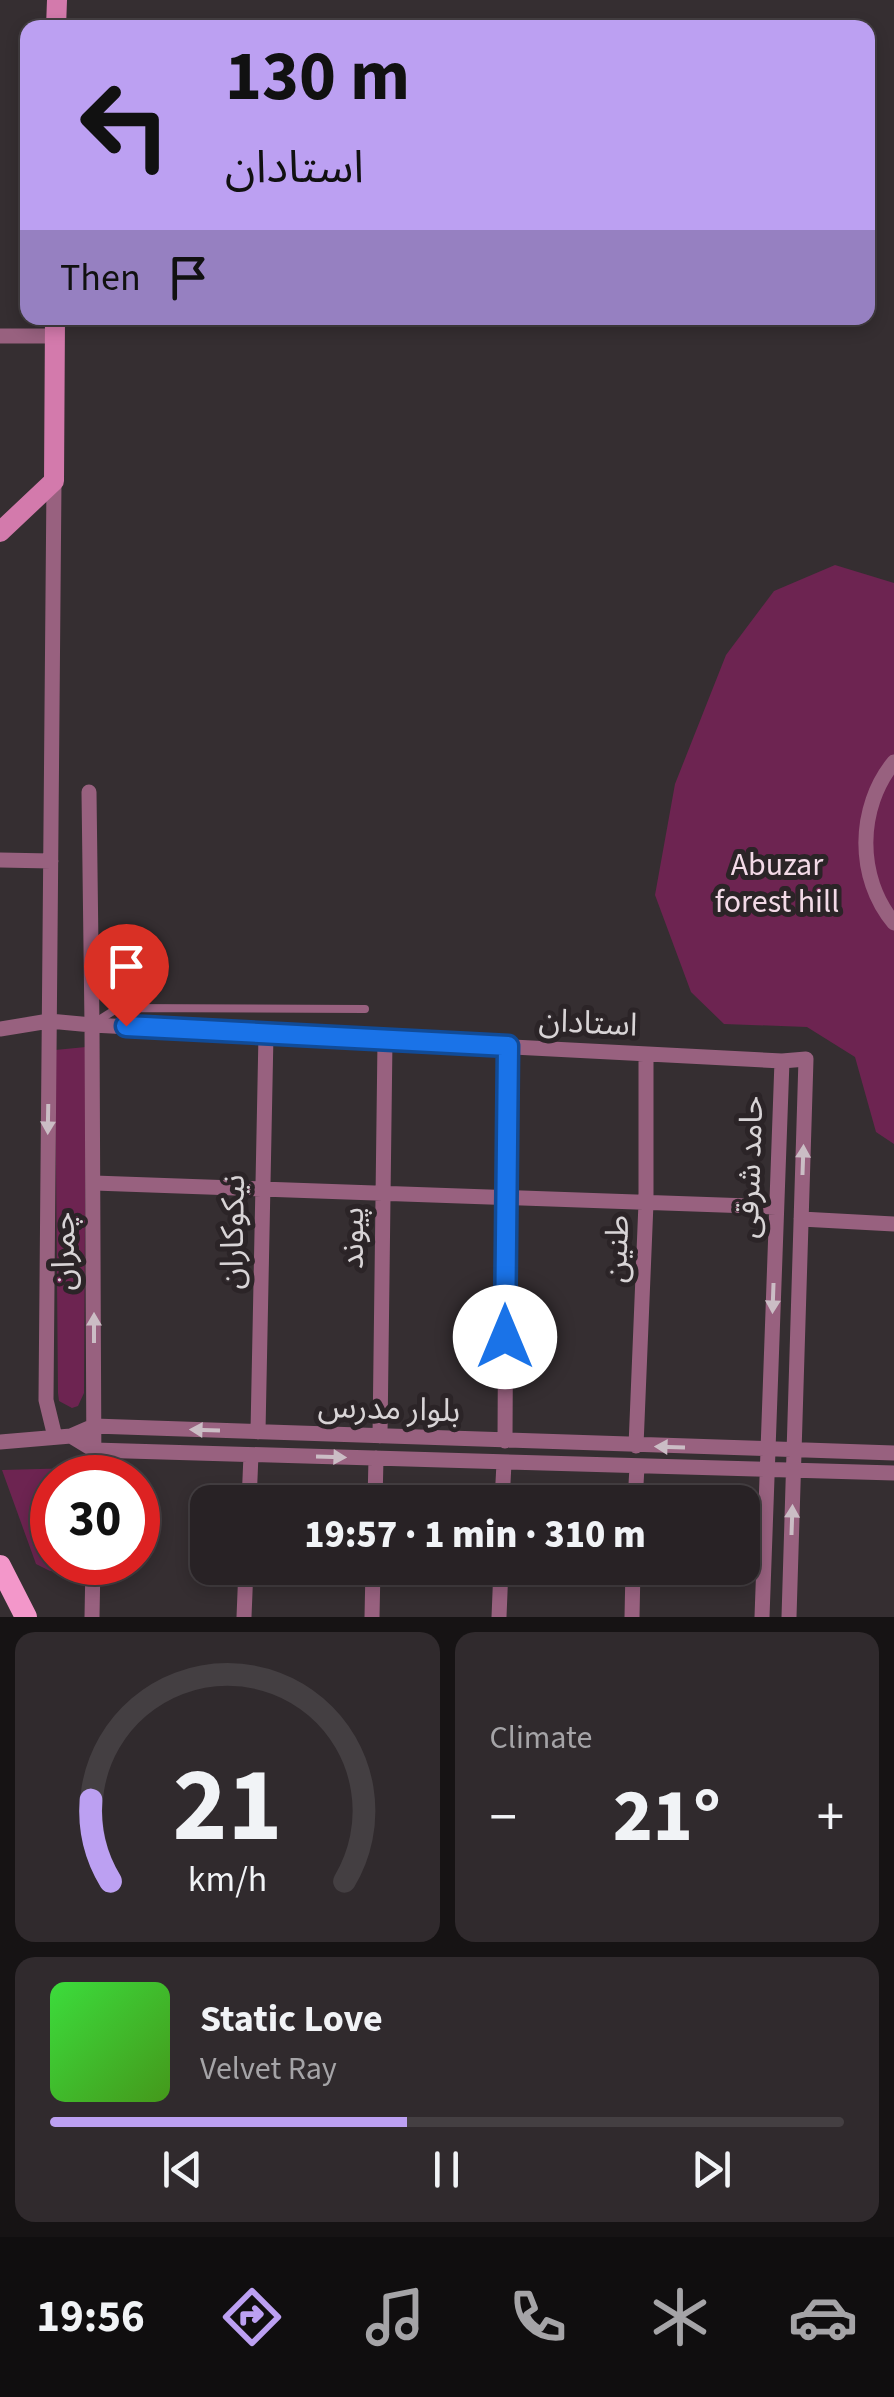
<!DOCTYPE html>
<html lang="en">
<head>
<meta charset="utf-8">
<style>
  body { margin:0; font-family:"Source Sans 3","Noto Sans Arabic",sans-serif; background:#302a2d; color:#f1f3f6; height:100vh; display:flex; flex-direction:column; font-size:38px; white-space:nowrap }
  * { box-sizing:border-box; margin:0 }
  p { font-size:32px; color:#a5a4a7 }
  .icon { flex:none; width:55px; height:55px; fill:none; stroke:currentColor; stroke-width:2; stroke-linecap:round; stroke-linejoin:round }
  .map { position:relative; height:1617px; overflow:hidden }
  .details { display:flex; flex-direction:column; gap:15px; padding:15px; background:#161314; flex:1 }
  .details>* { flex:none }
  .banner { position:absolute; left:20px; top:20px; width:855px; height:305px; border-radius:20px; box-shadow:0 5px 15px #0003,0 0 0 2px #443f42; background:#bca0f2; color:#111; overflow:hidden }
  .speed { position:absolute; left:30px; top:1455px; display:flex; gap:20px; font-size:50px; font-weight:700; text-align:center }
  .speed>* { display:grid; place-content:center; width:130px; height:130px; border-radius:50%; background:#282225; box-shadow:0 5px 15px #0003,0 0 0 2px #443f42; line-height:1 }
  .speed .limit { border:15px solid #d22; background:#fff; color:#111 }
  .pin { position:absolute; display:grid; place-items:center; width:85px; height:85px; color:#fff; margin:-102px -42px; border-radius:50% 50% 50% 0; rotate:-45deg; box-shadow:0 0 10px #0007 }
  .pin .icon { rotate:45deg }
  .me { position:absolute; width:110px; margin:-55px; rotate:0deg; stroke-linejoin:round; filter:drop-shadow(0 0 8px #0008) }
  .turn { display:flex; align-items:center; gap:35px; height:210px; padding:0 40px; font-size:45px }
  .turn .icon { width:130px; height:130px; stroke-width:2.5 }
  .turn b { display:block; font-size:70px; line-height:85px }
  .then { display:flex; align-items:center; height:95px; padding:0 40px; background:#0003; gap:20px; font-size:38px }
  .big { font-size:75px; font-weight:800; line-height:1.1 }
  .details .tile { flex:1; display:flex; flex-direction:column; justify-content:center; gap:15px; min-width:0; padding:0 35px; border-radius:20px; background:#302a2d }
  .details .dial { align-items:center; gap:0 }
  .dial svg { height:260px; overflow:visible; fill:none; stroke:#443f42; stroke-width:7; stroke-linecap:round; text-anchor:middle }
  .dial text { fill:#f1f3f6; stroke:none }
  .song { display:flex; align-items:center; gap:30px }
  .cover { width:120px; height:120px; border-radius:15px; background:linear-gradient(135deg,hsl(120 70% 55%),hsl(100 70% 35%)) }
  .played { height:10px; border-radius:5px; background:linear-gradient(90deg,#bca0f2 45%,#443f42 45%) }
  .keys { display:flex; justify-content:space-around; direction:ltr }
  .heat { display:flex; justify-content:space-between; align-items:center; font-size:55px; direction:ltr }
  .details .tiles { flex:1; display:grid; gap:15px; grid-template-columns:1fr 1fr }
  .tile:last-child { grid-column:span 2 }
  .trip { position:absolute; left:190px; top:1485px; width:570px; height:100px; border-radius:20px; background:#282225; box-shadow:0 5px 15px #0003,0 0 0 2px #443f42; font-weight:800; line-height:100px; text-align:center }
  .dock { display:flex; height:160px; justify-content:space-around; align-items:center; background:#100e0f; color:#a5a4a7 }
  .dock .icon { width:70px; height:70px }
  .dock .on { color:#bca0f2 }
  .dock b { font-size:45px; color:#f1f3f6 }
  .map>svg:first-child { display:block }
</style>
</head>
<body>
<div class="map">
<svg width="894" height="1617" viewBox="0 0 894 1617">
  <rect width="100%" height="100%" fill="#352e31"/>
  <path fill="#6d2451" d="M835,565L894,583V1144L876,1132L855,1057L807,1027L724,1024L691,992L655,895L675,784L726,655L774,591Z
    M86,1047L84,1393L78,1406L72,1408L59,1401L58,1393L55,1050Z
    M77,1468V1477L52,1478V1562L75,1563L62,1572L50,1571L36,1564L2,1470Z"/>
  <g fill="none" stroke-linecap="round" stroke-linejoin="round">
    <path stroke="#98617f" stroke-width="8" d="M94,1023L118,1008L365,1009"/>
    <path stroke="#98617f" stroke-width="15" d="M0,336H55
      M54,481L46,1400L55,1437
      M894,762C857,807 856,878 894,923
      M89,792L92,1025L782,1061L806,1059L789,1617
      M0,860L51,861
      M0,1029L49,1021L92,1025L94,1478
      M94,1183L776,1207
      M801,1219L894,1224
      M258,1432L266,1034
      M71,1436L94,1450L894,1473
      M380,1436L385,1040
      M505,1441L507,1046
      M0,1442L71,1436L94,1426L894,1453
      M636,1446L646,1203V1054
      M249,1502L251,1455
      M375,1502L376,1458
      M502,1502L504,1463
      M635,1502L637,1467
      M92,1617L93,1562
      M244,1617L246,1568
      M372,1617L373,1568
      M499,1617L501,1568
      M632,1617L633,1568
      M762,1617L782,1061"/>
    <path stroke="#d37aac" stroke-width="20" d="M56,28L57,0
      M0,532L54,481L55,318"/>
    <path stroke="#f397ca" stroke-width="22" d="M0,1566L26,1617"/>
  </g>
  <defs><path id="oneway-solid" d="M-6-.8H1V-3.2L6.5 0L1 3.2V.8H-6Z" transform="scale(2.5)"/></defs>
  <g fill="#cbbdc5">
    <use href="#oneway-solid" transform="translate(48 1119) rotate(91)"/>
    <use href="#oneway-solid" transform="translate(803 1160) rotate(-88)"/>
    <use href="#oneway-solid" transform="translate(773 1298) rotate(92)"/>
    <use href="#oneway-solid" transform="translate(94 1328) rotate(-90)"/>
    <use href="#oneway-solid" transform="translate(205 1430) rotate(-178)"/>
    <use href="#oneway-solid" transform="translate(670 1447) rotate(-178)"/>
    <use href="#oneway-solid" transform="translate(331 1457) rotate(2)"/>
    <use href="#oneway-solid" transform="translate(792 1520) rotate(-88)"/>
  </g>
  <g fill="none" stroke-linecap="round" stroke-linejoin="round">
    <defs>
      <path id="route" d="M126,1026L508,1046L505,1337"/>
    </defs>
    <use href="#route" stroke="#114b97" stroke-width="25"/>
    <use href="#route" stroke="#1a73e8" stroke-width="18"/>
  </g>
  <g text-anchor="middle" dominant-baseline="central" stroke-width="10" stroke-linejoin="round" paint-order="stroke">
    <g font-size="32" fill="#f3dae7" stroke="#2b2427">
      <text x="777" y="865">Abuzar<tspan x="777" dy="37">forest hill</tspan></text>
    </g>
    <g font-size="32" fill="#d8d4d6" stroke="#2b2427">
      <text transform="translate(588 1023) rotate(3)">استادان</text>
      <text transform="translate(750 1167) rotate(-88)">حامد شرقی</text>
      <text transform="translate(233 1232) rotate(-89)">نیکوکاران</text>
      <text transform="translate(353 1238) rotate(-90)">پیوند</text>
      <text transform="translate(617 1249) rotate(-88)">طنین</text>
      <text transform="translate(64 1251) rotate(-90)">چمران</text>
      <text transform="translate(389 1409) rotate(2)">بلوار مدرس</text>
    </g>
  </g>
</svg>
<div class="speed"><div class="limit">30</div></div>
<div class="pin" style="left:126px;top:1026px;background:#d93025"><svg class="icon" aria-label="arrive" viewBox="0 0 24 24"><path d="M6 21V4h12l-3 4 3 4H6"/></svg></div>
<svg class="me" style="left:505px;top:1337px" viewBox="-20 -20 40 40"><circle r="19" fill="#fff"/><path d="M0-13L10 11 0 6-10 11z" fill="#1a73e8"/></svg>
<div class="trip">19:57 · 1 min · 310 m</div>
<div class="banner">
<div class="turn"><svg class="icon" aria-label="left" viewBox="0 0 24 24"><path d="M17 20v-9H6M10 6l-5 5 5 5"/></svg><div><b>130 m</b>استادان</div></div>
<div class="then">Then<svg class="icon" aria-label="arrive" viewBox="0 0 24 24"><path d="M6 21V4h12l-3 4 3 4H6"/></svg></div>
</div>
</div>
<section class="details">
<div class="tiles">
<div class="tile dial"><svg viewBox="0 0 100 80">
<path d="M14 69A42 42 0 1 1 86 69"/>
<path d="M14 69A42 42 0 0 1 8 44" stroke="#bca0f2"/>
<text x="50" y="56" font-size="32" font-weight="700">21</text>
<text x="50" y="72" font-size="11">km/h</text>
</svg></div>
<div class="tile"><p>Climate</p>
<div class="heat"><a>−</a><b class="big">21°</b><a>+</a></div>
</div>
<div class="tile">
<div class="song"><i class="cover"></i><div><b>Static Love</b><p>Velvet Ray</p></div></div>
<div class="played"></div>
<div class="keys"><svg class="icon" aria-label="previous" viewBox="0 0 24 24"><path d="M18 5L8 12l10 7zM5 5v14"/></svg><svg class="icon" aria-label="pause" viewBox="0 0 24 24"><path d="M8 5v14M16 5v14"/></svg><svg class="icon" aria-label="next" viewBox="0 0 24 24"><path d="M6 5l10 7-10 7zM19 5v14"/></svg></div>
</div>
</div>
</section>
<nav class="dock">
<b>19:56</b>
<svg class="icon on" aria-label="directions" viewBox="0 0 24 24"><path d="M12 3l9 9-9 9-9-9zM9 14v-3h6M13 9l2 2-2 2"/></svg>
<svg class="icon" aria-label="music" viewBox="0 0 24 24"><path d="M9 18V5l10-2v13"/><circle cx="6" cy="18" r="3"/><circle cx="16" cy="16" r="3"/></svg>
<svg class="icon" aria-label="phone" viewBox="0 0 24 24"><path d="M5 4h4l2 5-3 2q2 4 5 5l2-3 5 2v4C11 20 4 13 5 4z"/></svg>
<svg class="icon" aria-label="climate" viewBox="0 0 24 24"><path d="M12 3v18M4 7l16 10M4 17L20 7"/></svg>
<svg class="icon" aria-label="car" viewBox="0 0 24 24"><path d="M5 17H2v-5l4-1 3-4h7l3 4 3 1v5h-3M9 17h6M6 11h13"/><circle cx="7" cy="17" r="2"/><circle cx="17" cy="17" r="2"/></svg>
</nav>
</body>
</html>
